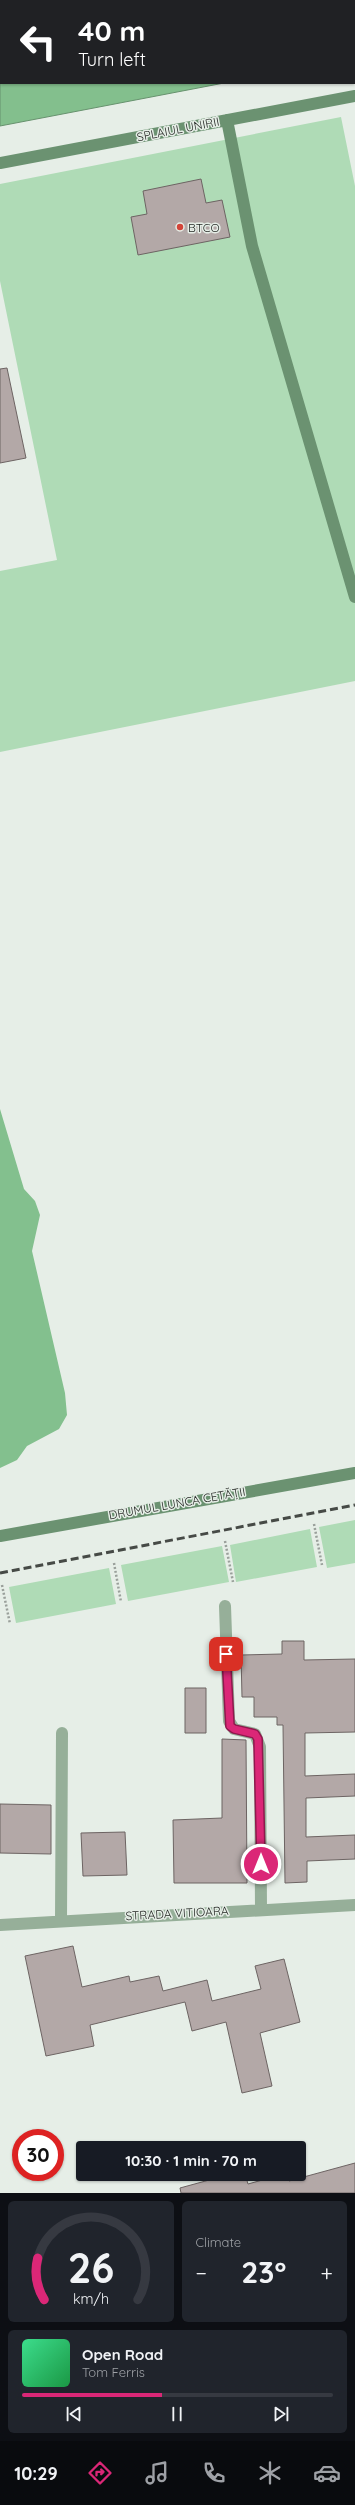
<!DOCTYPE html>
<html lang="en">
<head>
<meta charset="utf-8">
<style>
  body { margin:0; font-family:Quicksand,sans-serif; background:#20242c; color:#f1f3f6; height:100vh; display:flex; flex-direction:column; font-size:15px; white-space:nowrap }
  * { box-sizing:border-box; margin:0 }
  p { font-size:13px; color:#9ea1a6 }
  .icon { flex:none; width:22px; height:22px; fill:none; stroke:currentColor; stroke-width:2; stroke-linecap:round; stroke-linejoin:round }
  .map { position:relative; height:2193px; overflow:hidden }
  .side { display:flex; flex-direction:column; gap:8px; padding:8px; background:#0d0f14; flex:1 }
  .side>* { flex:none }
  .hud { position:absolute; left:0px; top:0px; width:355px; height:84px; box-shadow:0 1px 3px #0004; background:#202124; color:#fff; overflow:hidden }
  .speed { position:absolute; left:12px; top:2129px; display:flex; gap:8px; font-size:20px; font-weight:700; text-align:center }
  .speed>* { display:grid; place-content:center; width:52px; height:52px; border-radius:50%; background:#171b24; box-shadow:0 1px 3px #0004; line-height:1 }
  .speed .limit { border:6px solid #d22; background:#fff; color:#111 }
  .pin { position:absolute; display:grid; place-items:center; width:34px; height:34px; color:#fff; margin:-17px; border-radius:8px; box-shadow:0 2px 6px #0006 }
  .me { position:absolute; width:44px; margin:-22px; rotate:0deg; stroke-linejoin:round; filter:drop-shadow(0 0 3px #0008) }
  .turn { display:flex; align-items:center; gap:14px; height:84px; padding:0 12px; font-size:18px }
  .turn .icon { width:52px; height:52px; stroke-width:2.5 }
  .turn b { display:block; font-size:28px; line-height:34px }
  .big { font-size:30px; font-weight:700; line-height:1.1 }
  .side .widget { flex:1; display:flex; flex-direction:column; justify-content:center; gap:6px; min-width:0; padding:0 14px; border-radius:6px; background:#20242c }
  .side .dial { align-items:center; gap:0 }
  .dial svg { height:104px; overflow:visible; fill:none; stroke:#363941; stroke-width:7; stroke-linecap:round; text-anchor:middle }
  .dial text { fill:#f1f3f6; stroke:none }
  .song { display:flex; align-items:center; gap:12px }
  .cover { width:48px; height:48px; border-radius:6px; background:linear-gradient(135deg,hsl(150 70% 55%),hsl(140 70% 35%)) }
  .played { height:4px; border-radius:2px; background:linear-gradient(90deg,#db2777 45%,#363941 45%) }
  .keys { display:flex; justify-content:space-around; direction:ltr }
  .heat { display:flex; justify-content:space-between; align-items:center; font-size:22px; direction:ltr }
  .side .tiles { flex:1; display:grid; gap:8px; grid-template-columns:1fr 1fr }
  .widget:last-child { grid-column:span 2 }
  .trip { position:absolute; left:76px; top:2141px; width:230px; height:40px; border-radius:4px; background:#171b24; box-shadow:0 1px 3px #0004; font-weight:700; line-height:40px; text-align:center }
  .menu { display:flex; height:64px; justify-content:space-around; align-items:center; background:#090b0e; color:#9ea1a6 }
  .menu .icon { width:28px; height:28px }
  .menu .active { color:#db2777 }
  .menu b { font-size:18px; color:#f1f3f6 }
  .map>svg:first-child { display:block }
</style>
</head>
<body>
<div class="map">
<svg width="355" height="2193" viewBox="0 0 355 2193">
  <rect width="100%" height="100%" fill="#e6eee7"/>
  <path fill="#afdbb6" d="M341,117L355,186V681L0,752V571L57,560L0,281V184Z
    M355,1520V1563L327,1568L319,1527Z
    M310,1529L317,1567L236,1582L230,1545Z
    M222,1546L229,1582L128,1601L121,1565Z
    M109,1568L116,1604L16,1623L9,1587Z"/>
  <path fill="#83c08e" d="M0,1109L24,1189L35,1201L40,1215L32,1251L65,1393L67,1415L59,1429L27,1446L17,1460L0,1468Z"/>
  <path fill="#83bf8d" stroke="#67926e" d="M181,0H355V58L354,1H175Z
    M0,34L1,83H224L0,126Z"/>
  <path fill="#b3a8a7" stroke="#6d6463" d="M201,179L206,203L222,200L230,237L138,255L131,217L147,214L143,191Z
    M7,368L26,458L0,463V369Z
    M282,1641H304V1660L355,1659V1732L305,1733V1776L355,1774V1796L306,1798V1837L355,1835V1859L307,1861V1882L285,1883L283,1725H277V1717H254V1697H242L241,1655L282,1654Z
    M185,1688H206V1733H185Z
    M222,1739L246,1740L247,1883H174L173,1820L222,1818Z
    M0,1804L51,1805V1854L0,1853Z
    M125,1832L127,1875L83,1876L81,1833Z
    M73,1946L82,1987L129,1976L130,1982L159,1976L163,1991L207,1980L212,2001L261,1989L255,1966L284,1959L300,2022L260,2033L272,2086L242,2093L226,2022L192,2031L185,2002L90,2025L94,2046L46,2056L25,1956Z
    M355,2163V2193H181L180,2188L231,2174H245L248,2184L284,2174H287L289,2181Z"/>
  <g fill="none" stroke-linecap="round" stroke-linejoin="round">
    <path stroke="#9aa09b" stroke-width="2.5" stroke-dasharray="2 2" stroke-linecap="butt" d="M314,1524L322,1565
      M225,1541L233,1582
      M114,1563L121,1602
      M2,1585L10,1624"/>
    <path stroke="#96af99" stroke-width="12" d="M225,1606L229,1721L234,1729L255,1734L260,1747L261,1908
      M61,1920L62,1733
      M0,1925L355,1905"/>
    <path stroke="#6b9271" stroke-width="12" d="M227,120L252,246L355,597
      M0,163L355,96
      M0,1536L355,1473"/>
    <path stroke="#464a46" stroke-width="3" stroke-dasharray="8 4" stroke-linecap="butt" d="M0,1573L355,1505"/>
  </g>
  <g fill="none" stroke-linecap="round" stroke-linejoin="round">
    <defs>
      <path id="route" d="M226,1654L230,1726L234,1729L255,1734L258,1739L261,1864"/>
    </defs>
    <use href="#route" stroke="#8e194d" stroke-width="10"/>
    <use href="#route" stroke="#db2777" stroke-width="7"/>
  </g>
  <circle fill="#d3453a" stroke="#e6eee7" stroke-width="1.5" cx="180" cy="227" r="4"/>
  <g text-anchor="middle" dominant-baseline="central" stroke-width="3" stroke-linejoin="round" paint-order="stroke">
    <g font-size="12" fill="#252825" stroke="#e6eee7">
      <text transform="translate(178 129) rotate(-11)">SPLAIUL UNIRII</text>
      <text transform="translate(177 1503) rotate(-10)">DRUMUL LUNCA CETĂȚII</text>
      <text transform="translate(177 1913) rotate(-3)">STRADA VITIOARA</text>
    </g>
    <g font-size="12" fill="#252825" stroke="#e6eee7" text-anchor="start">
      <text x="188" y="227">BTCO</text>
    </g>
  </g>
</svg>
<div class="speed"><div class="limit">30</div></div>
<div class="pin" style="left:226px;top:1654px;background:#d93025"><svg class="icon" aria-label="arrive" viewBox="0 0 24 24"><path d="M6 21V4h12l-3 4 3 4H6"/></svg></div>
<svg class="me" style="left:261px;top:1864px" viewBox="-20 -20 40 40"><circle r="17" fill="#db2777" stroke="#fff" stroke-width="3"/><path d="M0-11L8 9 0 5-8 9z" fill="#fff"/></svg>
<div class="trip">10:30 · 1 min · 70 m</div>
<div class="hud">
<div class="turn"><svg class="icon" aria-label="left" viewBox="0 0 24 24"><path d="M17 20v-9H6M10 6l-5 5 5 5"/></svg><div><b>40 m</b>Turn left</div></div>
</div>
</div>
<section class="side">
<div class="tiles">
<div class="widget dial"><svg viewBox="0 0 100 80">
<path d="M14 69A42 42 0 1 1 86 69"/>
<path d="M14 69A42 42 0 0 1 9 37" stroke="#db2777"/>
<text x="50" y="56" font-size="32" font-weight="700">26</text>
<text x="50" y="72" font-size="11">km/h</text>
</svg></div>
<div class="widget"><p>Climate</p>
<div class="heat"><a>−</a><b class="big">23°</b><a>+</a></div>
</div>
<div class="widget">
<div class="song"><i class="cover"></i><div><b>Open Road</b><p>Tom Ferris</p></div></div>
<div class="played"></div>
<div class="keys"><svg class="icon" aria-label="previous" viewBox="0 0 24 24"><path d="M18 5L8 12l10 7zM5 5v14"/></svg><svg class="icon" aria-label="pause" viewBox="0 0 24 24"><path d="M8 5v14M16 5v14"/></svg><svg class="icon" aria-label="next" viewBox="0 0 24 24"><path d="M6 5l10 7-10 7zM19 5v14"/></svg></div>
</div>
</div>
</section>
<nav class="menu">
<b>10:29</b>
<svg class="icon active" aria-label="directions" viewBox="0 0 24 24"><path d="M12 3l9 9-9 9-9-9zM9 14v-3h6M13 9l2 2-2 2"/></svg>
<svg class="icon" aria-label="music" viewBox="0 0 24 24"><path d="M9 18V5l10-2v13"/><circle cx="6" cy="18" r="3"/><circle cx="16" cy="16" r="3"/></svg>
<svg class="icon" aria-label="phone" viewBox="0 0 24 24"><path d="M5 4h4l2 5-3 2q2 4 5 5l2-3 5 2v4C11 20 4 13 5 4z"/></svg>
<svg class="icon" aria-label="climate" viewBox="0 0 24 24"><path d="M12 3v18M4 7l16 10M4 17L20 7"/></svg>
<svg class="icon" aria-label="car" viewBox="0 0 24 24"><path d="M5 17H2v-5l4-1 3-4h7l3 4 3 1v5h-3M9 17h6M6 11h13"/><circle cx="7" cy="17" r="2"/><circle cx="17" cy="17" r="2"/></svg>
</nav>
</body>
</html>
